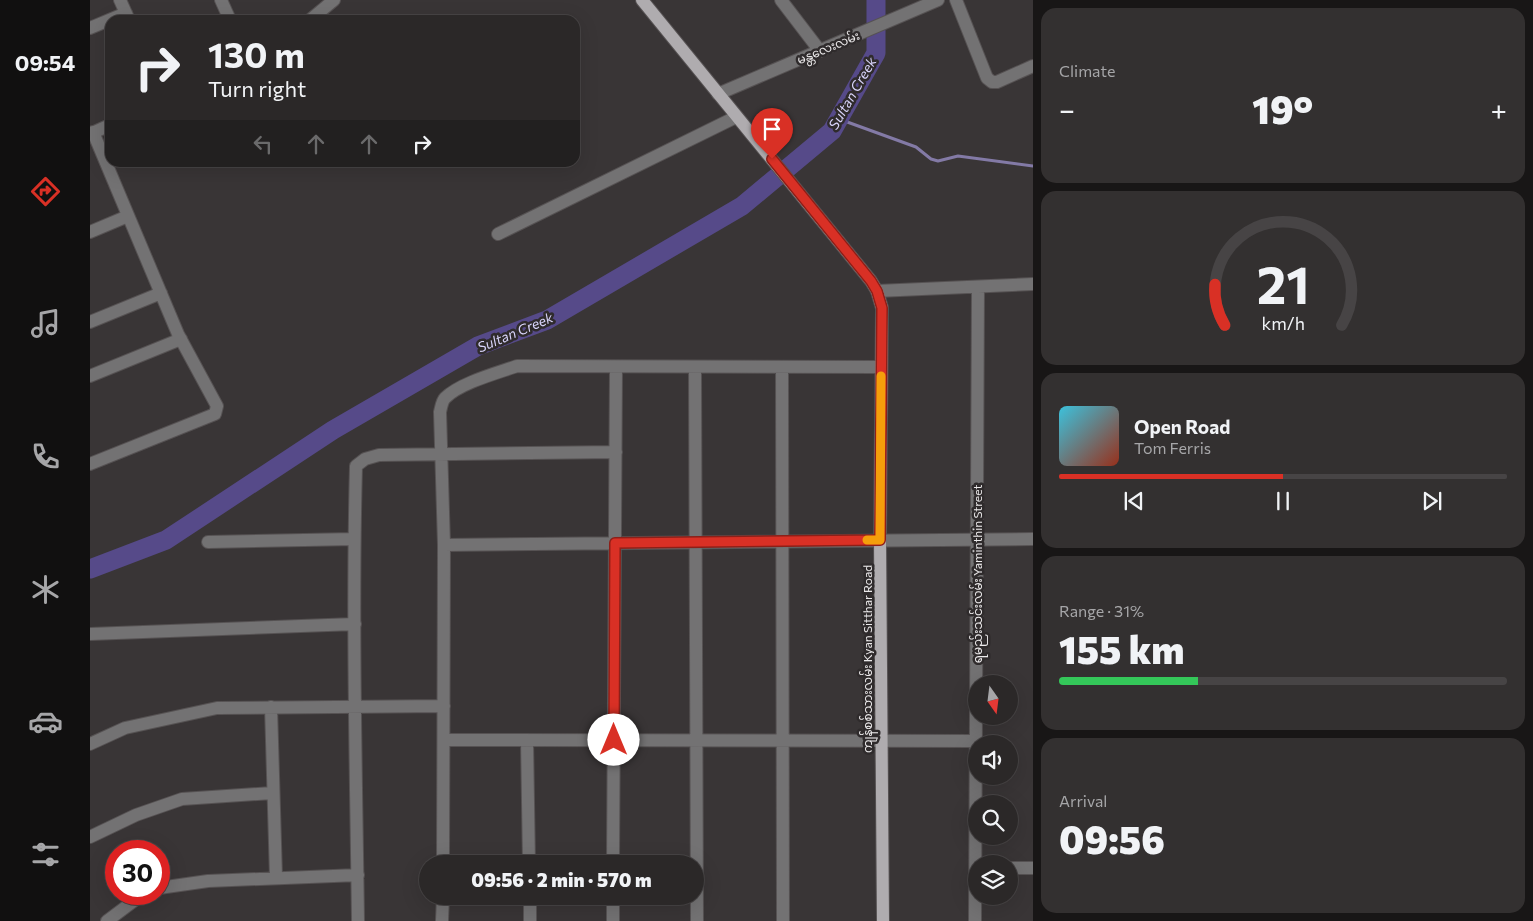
<!DOCTYPE html>
<html lang="en">
<head>
<meta charset="utf-8">
<style>
  body { margin:0; font-family:Commissioner,"Noto Sans Myanmar",sans-serif; background:#333030; color:#f1f3f6; height:100vh; display:flex; flex-direction:column; font-size:19px; white-space:nowrap }
  * { box-sizing:border-box; margin:0 }
  p { font-size:16px; color:#a6a6a8 }
  .icon { flex:none; width:28px; height:28px; fill:none; stroke:currentColor; stroke-width:2; stroke-linecap:round; stroke-linejoin:round }
  .map { position:relative; flex:1; overflow:hidden }
  .details { display:flex; flex-direction:column; gap:8px; padding:8px; background:#181616; width:500px }
  .details>* { flex:none }
  .top-card { position:absolute; left:15px; top:15px; width:475px; height:152px; border-radius:15px; box-shadow:0 5px 20px #0002,0 0 0 1px #474445; background:#2b2828; color:#f1f3f6; overflow:hidden }
  .needle { width:32px; rotate:166deg }
  .controls { position:absolute; left:878px; top:675px; display:grid; gap:10px }
  .controls a { display:grid; place-items:center; width:50px; height:50px; border-radius:50%; background:#2b2828; box-shadow:0 5px 20px #0002,0 0 0 1px #474445; font-size:25px }
  .speed { position:absolute; left:15px; top:840px; display:flex; gap:10px; font-size:25px; font-weight:700; text-align:center }
  .speed>* { display:grid; place-content:center; width:65px; height:65px; border-radius:50%; background:#2b2828; box-shadow:0 5px 20px #0002,0 0 0 1px #474445; line-height:1 }
  .speed .limit { border:8px solid #d22; background:#fff; color:#111 }
  .pin { position:absolute; display:grid; place-items:center; width:42px; height:42px; color:#fff; margin:-51px -21px; border-radius:50% 50% 50% 0; rotate:-45deg; box-shadow:0 0 5px #0007 }
  .pin .icon { rotate:45deg }
  .me { position:absolute; width:55px; margin:-28px; rotate:0deg; stroke-linejoin:round; filter:drop-shadow(0 0 4px #0008) }
  .turn { display:flex; align-items:center; gap:18px; height:105px; padding:0 20px; font-size:22px }
  .turn .icon { width:65px; height:65px; stroke-width:2.5 }
  .turn b { display:block; font-size:35px; line-height:42px }
  .lanes { display:flex; align-items:center; height:48px; padding:0 20px; background:#0003; justify-content:center; gap:25px; direction:ltr }
  .lanes .off { opacity:.35 }
  .big { font-size:38px; font-weight:800; line-height:1.1 }
  .details .card { flex:1; display:flex; flex-direction:column; justify-content:center; gap:8px; min-width:0; padding:0 18px; border-radius:15px; background:#333030 }
  .details .dial { align-items:center; gap:0 }
  .dial svg { height:130px; overflow:visible; fill:none; stroke:#474445; stroke-width:7; stroke-linecap:round; text-anchor:middle }
  .dial text { fill:#f1f3f6; stroke:none }
  .song { display:flex; align-items:center; gap:15px }
  .cover { width:60px; height:60px; border-radius:8px; background:linear-gradient(135deg,hsl(190 70% 55%),hsl(10 70% 35%)) }
  .played { height:5px; border-radius:2px; background:linear-gradient(90deg,#d93025 50%,#474445 50%) }
  .keys { display:flex; justify-content:space-around; direction:ltr }
  .heat { display:flex; justify-content:space-between; align-items:center; font-size:28px; direction:ltr }
  .charge { height:8px; border-radius:4px; background:linear-gradient(90deg,#34c759 31%,#474445 0) }
  .trip { position:absolute; left:329px; top:855px; width:285px; height:50px; border-radius:25px; background:#2b2828; box-shadow:0 5px 20px #0002,0 0 0 1px #474445; font-weight:800; line-height:50px; text-align:center }
  main { display:flex; flex:1; min-height:0 }
  .tab-bar { display:flex; flex-direction:column; width:90px; justify-content:space-around; align-items:center; background:#111010; color:#a6a6a8 }
  .tab-bar .icon { width:35px; height:35px }
  .tab-bar .active { color:#d93025 }
  .tab-bar b { font-size:22px; color:#f1f3f6 }
  .map>svg:first-child { display:block }
</style>
</head>
<body>
<main>
<nav class="tab-bar">
<b>09:54</b>
<svg class="icon active" aria-label="directions" viewBox="0 0 24 24"><path d="M12 3l9 9-9 9-9-9zM9 14v-3h6M13 9l2 2-2 2"/></svg>
<svg class="icon" aria-label="music" viewBox="0 0 24 24"><path d="M9 18V5l10-2v13"/><circle cx="6" cy="18" r="3"/><circle cx="16" cy="16" r="3"/></svg>
<svg class="icon" aria-label="phone" viewBox="0 0 24 24"><path d="M5 4h4l2 5-3 2q2 4 5 5l2-3 5 2v4C11 20 4 13 5 4z"/></svg>
<svg class="icon" aria-label="climate" viewBox="0 0 24 24"><path d="M12 3v18M4 7l16 10M4 17L20 7"/></svg>
<svg class="icon" aria-label="car" viewBox="0 0 24 24"><path d="M5 17H2v-5l4-1 3-4h7l3 4 3 1v5h-3M9 17h6M6 11h13"/><circle cx="7" cy="17" r="2"/><circle cx="17" cy="17" r="2"/></svg>
<svg class="icon" aria-label="filters" viewBox="0 0 24 24"><path d="M4 7h16M4 17h16"/><circle cx="9" cy="7" r="2"/><circle cx="15" cy="17" r="2"/></svg>
</nav>
<div class="map">
<svg width="943" height="921" viewBox="0 0 943 921">
  <rect width="100%" height="100%" fill="#393536"/>
  <g fill="none" stroke-linecap="round" stroke-linejoin="round">
    <path stroke="#837aa6" stroke-width="3" d="M749,119L826,147L841,159L848,161L868,156L943,166"/>
    <path stroke="#564a89" stroke-width="19" d="M0,569L76,540L243,430L388,346L457,320L652,206L742,131L786,53V0"/>
    <defs>
      <path id="minor" d="M30,0L39,20
        M131,0L140,20
        M691,0L730,51
        M866,0L897,78L902,82H907L943,66
        M220,20L244,0
        M0,28L36,13
        M628,94L848,0
        M0,134L20,125
        M0,232L38,216
        M408,234L646,117
        M787,291L943,284
        M0,322L71,293
        M605,367L607,921
        M692,367L693,921
        M0,376L91,339
        M0,464L125,414L127,406L88,334L3,132
        M118,542L264,539
        M354,545L943,539
        M0,634L265,624
        M181,707L186,877
        M354,740L886,741
        M437,740L439,864
        M0,744L35,728L127,708L354,706
        M0,837L46,815L92,799L182,793
        M353,864L354,545L350,412C351,408 352,401 355,398C370,383 407,373 427,366L791,367
        M523,864L526,367
        M919,868H943
        M69,888L118,881L268,875
        M440,896V921
        M17,921L53,894
        M268,921C266,769 262,618 266,466L275,459L289,455L526,452
        M352,921L353,896
        M523,921V896
        M885,921L888,287"/>
      <path id="major" d="M552,0L781,281L787,291L792,308L790,540L793,921"/>
    </defs>
    <use href="#minor" stroke="#565253" stroke-width="14"/>
    <use href="#major" stroke="#565253" stroke-width="14"/>
    <use href="#minor" stroke="#737273" stroke-width="12"/>
    <use href="#major" stroke="#afacaf" stroke-width="12"/>
  </g>
  <g fill="none" stroke-linecap="round" stroke-linejoin="round">
    <defs>
      <path id="route" d="M524,740L525,543L790,540L792,308L787,291L781,281L682,159"/>
    </defs>
    <use href="#route" stroke="#8d1f18" stroke-width="12"/>
    <use href="#route" stroke="#d93025" stroke-width="9"/>
    <path stroke="#f59e0b" stroke-width="9" d="M777,540H790L791,376"/>
  </g>
  <g text-anchor="middle" dominant-baseline="central" stroke-width="5" stroke-linejoin="round" paint-order="stroke">
    <g font-size="12" fill="#eceaeb" stroke="#2f2b2c">
      <text transform="translate(738 47) rotate(-23)">မန္တလေးလမ်း</text>
      <text transform="translate(887 574) rotate(-90)">ရမည်းသင်းလမ်း Yaminthin Street</text>
      <text transform="translate(777 659) rotate(-90)">ကျန်စစ်သားလမ်း Kyan Sitthar Road</text>
    </g>
    <g font-size="14" font-style="italic" fill="#d8d4fa" stroke="#2f2b2c">
      <text transform="translate(762 93) rotate(-60)">Sultan Creek</text>
      <text transform="translate(425 332) rotate(-23)">Sultan Creek</text>
    </g>
  </g>
</svg>
<div class="controls">
<a><svg class="needle" viewBox="-14 -14 28 28"><path d="M0-13l5 13h-10z" fill="#e53935"/><path d="M0 13l5-13h-10z" fill="#a6a6a8"/></svg></a>
<a><svg class="icon" aria-label="sound" viewBox="0 0 24 24"><path d="M4 9h4l5-4v14l-5-4H4zM17 9q2 3 0 6"/></svg></a>
<a><svg class="icon" aria-label="search" viewBox="0 0 24 24"><circle cx="10" cy="10" r="6"/><path d="M15 15l6 6"/></svg></a>
<a><svg class="icon" aria-label="layers" viewBox="0 0 24 24"><path d="M12 4l9 5-9 5-9-5zM3 14l9 5 9-5"/></svg></a>
</div>
<div class="speed"><div class="limit">30</div></div>
<div class="pin" style="left:682px;top:159px;background:#d93025"><svg class="icon" aria-label="arrive" viewBox="0 0 24 24"><path d="M6 21V4h12l-3 4 3 4H6"/></svg></div>
<svg class="me" style="left:524px;top:740px" viewBox="-20 -20 40 40"><circle r="19" fill="#fff"/><path d="M0-13L10 11 0 6-10 11z" fill="#d93025"/></svg>
<div class="trip">09:56 · 2 min · 570 m</div>
<div class="top-card">
<div class="turn"><svg class="icon" aria-label="right" viewBox="0 0 24 24"><path d="M7 20v-9h11M14 6l5 5-5 5"/></svg><div><b>130 m</b>Turn right</div></div>
<div class="lanes"><svg class="icon off" aria-label="left" viewBox="0 0 24 24"><path d="M17 20v-9H6M10 6l-5 5 5 5"/></svg><svg class="icon off" aria-label="ahead" viewBox="0 0 24 24"><path d="M12 20V5M6 11l6-6 6 6"/></svg><svg class="icon off" aria-label="ahead" viewBox="0 0 24 24"><path d="M12 20V5M6 11l6-6 6 6"/></svg><svg class="icon" aria-label="right" viewBox="0 0 24 24"><path d="M7 20v-9h11M14 6l5 5-5 5"/></svg></div>
</div>
</div>
<section class="details">
<div class="card"><p>Climate</p>
<div class="heat"><a>−</a><b class="big">19°</b><a>+</a></div>
</div>
<div class="card dial"><svg viewBox="0 0 100 80">
<path d="M14 69A42 42 0 1 1 86 69"/>
<path d="M14 69A42 42 0 0 1 8 44" stroke="#d93025"/>
<text x="50" y="56" font-size="32" font-weight="700">21</text>
<text x="50" y="72" font-size="11">km/h</text>
</svg></div>
<div class="card">
<div class="song"><i class="cover"></i><div><b>Open Road</b><p>Tom Ferris</p></div></div>
<div class="played"></div>
<div class="keys"><svg class="icon" aria-label="previous" viewBox="0 0 24 24"><path d="M18 5L8 12l10 7zM5 5v14"/></svg><svg class="icon" aria-label="pause" viewBox="0 0 24 24"><path d="M8 5v14M16 5v14"/></svg><svg class="icon" aria-label="next" viewBox="0 0 24 24"><path d="M6 5l10 7-10 7zM19 5v14"/></svg></div>
</div>
<div class="card"><p>Range · 31%</p><b class="big">155 km</b><div class="charge"></div></div>
<div class="card"><p>Arrival</p><b class="big">09:56</b></div>
</section>
</main>
</body>
</html>
